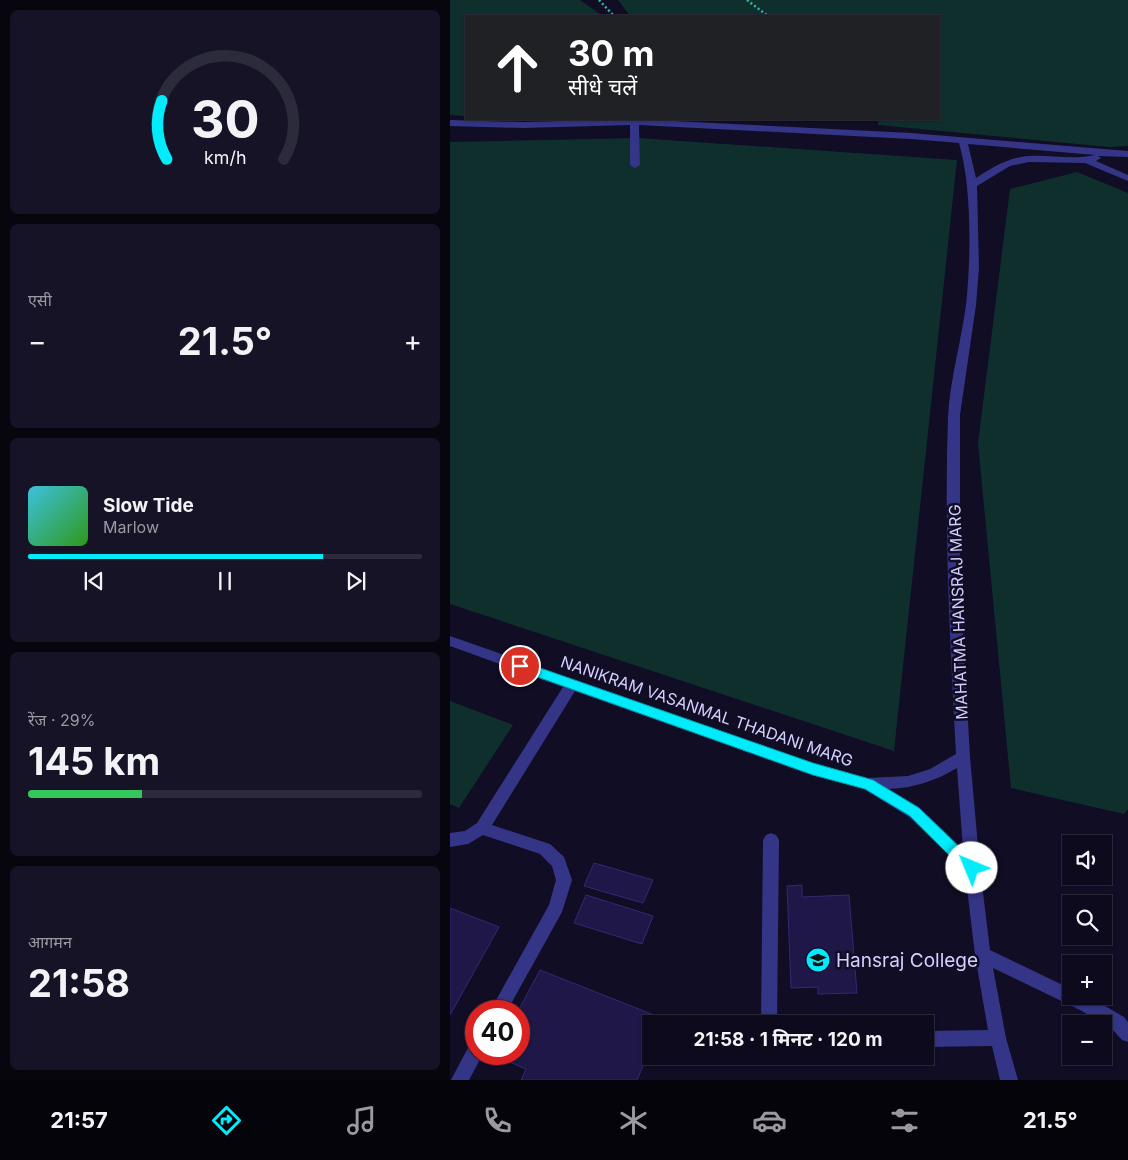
<!DOCTYPE html>
<html lang="hi">
<head>
<meta charset="utf-8">
<style>
  body { margin:0; font-family:Inter,"Noto Sans Devanagari",sans-serif; background:#151325; color:#f1f3f6; height:100vh; display:flex; flex-direction:column; font-size:19px; white-space:nowrap }
  * { box-sizing:border-box; margin:0 }
  p { font-size:16px; color:#9a9aa3 }
  .icon { flex:none; width:28px; height:28px; fill:none; stroke:currentColor; stroke-width:2; stroke-linecap:round; stroke-linejoin:round }
  .map { position:relative; flex:1; overflow:hidden }
  .sheet { display:flex; flex-direction:column; gap:10px; padding:10px; background:#07060f; width:450px }
  .sheet>* { flex:none }
  .banner { position:absolute; left:15px; top:15px; width:475px; height:105px; border-radius:0px; box-shadow:0 1px 4px #0004,0 0 0 1px #2c2b3b; background:#202124; color:#fff; overflow:hidden }
  .tools { position:absolute; left:612px; top:835px; display:grid; gap:10px }
  .tools a { display:grid; place-items:center; width:50px; height:50px; border-radius:0px; background:#0c0a1c; box-shadow:0 1px 4px #0004,0 0 0 1px #2c2b3b; font-size:25px }
  .speed { position:absolute; left:15px; top:1000px; display:flex; gap:10px; font-size:25px; font-weight:700; text-align:center }
  .speed>* { display:grid; place-content:center; width:65px; height:65px; border-radius:50%; background:#0c0a1c; box-shadow:0 1px 4px #0004,0 0 0 1px #2c2b3b; line-height:1 }
  .speed .limit { border:8px solid #d22; background:#fff; color:#111 }
  .pin { position:absolute; display:grid; place-items:center; width:42px; height:42px; color:#fff; margin:-21px; border:2px solid #fff; border-radius:50%; box-shadow:0 1px 5px #0007 }
  .me { position:absolute; width:55px; margin:-28px; rotate:315deg; stroke-linejoin:round; filter:drop-shadow(0 0 4px #0008) }
  .turn { display:flex; align-items:center; gap:18px; height:105px; padding:0 20px; font-size:22px }
  .turn .icon { width:65px; height:65px; stroke-width:2.5 }
  .turn b { display:block; font-size:35px; line-height:42px }
  .big { font-size:38px; font-weight:700; line-height:1.1 }
  .sheet .card { flex:1; display:flex; flex-direction:column; justify-content:center; gap:8px; min-width:0; padding:0 18px; border-radius:8px; background:#151325 }
  .sheet .dial { align-items:center; gap:0 }
  .dial svg { height:130px; overflow:visible; fill:none; stroke:#2c2b3b; stroke-width:7; stroke-linecap:round; text-anchor:middle }
  .dial text { fill:#f1f3f6; stroke:none }
  .song { display:flex; align-items:center; gap:15px }
  .cover { width:60px; height:60px; border-radius:8px; background:linear-gradient(135deg,hsl(190 70% 55%),hsl(110 70% 35%)) }
  .played { height:5px; border-radius:2px; background:linear-gradient(90deg,#00ecfb 75%,#2c2b3b 75%) }
  .keys { display:flex; justify-content:space-around; direction:ltr }
  .heat { display:flex; justify-content:space-between; align-items:center; font-size:28px; direction:ltr }
  .charge { height:8px; border-radius:4px; background:linear-gradient(90deg,#34c759 29%,#2c2b3b 0) }
  .trip { position:absolute; left:192px; top:1015px; width:292px; height:50px; border-radius:0px; background:#0c0a1c; box-shadow:0 1px 4px #0004,0 0 0 1px #2c2b3b; font-weight:700; line-height:50px; text-align:center }
  .tab-bar { display:flex; height:80px; justify-content:space-around; align-items:center; background:#05040b; color:#9a9aa3 }
  .tab-bar .icon { width:35px; height:35px }
  .tab-bar .current { color:#00ecfb }
  .tab-bar b { font-size:22px; color:#f1f3f6 }
  main { display:flex; flex:1; min-height:0 }
  .map>svg:first-child { display:block }
</style>
</head>
<body>
<main>
<section class="sheet">
<div class="card dial"><svg viewBox="0 0 100 80">
<path d="M14 69A42 42 0 1 1 86 69"/>
<path d="M14 69A42 42 0 0 1 11 33" stroke="#00ecfb"/>
<text x="50" y="56" font-size="32" font-weight="700">30</text>
<text x="50" y="72" font-size="11">km/h</text>
</svg></div>
<div class="card"><p>एसी</p>
<div class="heat"><a>−</a><b class="big">21.5°</b><a>+</a></div>
</div>
<div class="card">
<div class="song"><i class="cover"></i><div><b>Slow Tide</b><p>Marlow</p></div></div>
<div class="played"></div>
<div class="keys"><svg class="icon" aria-label="previous" viewBox="0 0 24 24"><path d="M18 5L8 12l10 7zM5 5v14"/></svg><svg class="icon" aria-label="pause" viewBox="0 0 24 24"><path d="M8 5v14M16 5v14"/></svg><svg class="icon" aria-label="next" viewBox="0 0 24 24"><path d="M6 5l10 7-10 7zM19 5v14"/></svg></div>
</div>
<div class="card"><p>रेंज · 29%</p><b class="big">145 km</b><div class="charge"></div></div>
<div class="card"><p>आगमन</p><b class="big">21:58</b></div>
</section>
<div class="map">
<svg width="678" height="1080" viewBox="0 0 678 1080">
  <rect width="100%" height="100%" fill="#100d25"/>
  <path fill="#0f2f2d" d="M0,0H130L153,16H16V116L0,115Z
    M168,0H678V146L659,147L428,125V119H489V16H180Z
    M188,138L507,160L444,751L0,604V142Z
    M627,172L678,193V809L674,814L561,788L528,443L560,189Z
    M0,701L63,725L9,808L0,804Z"/>
  <path fill="#1f1747" stroke="#342875" d="M144,863L203,880L193,903L134,886Z
    M352,885V897L399,895L407,993L368,994V987L341,988L337,886Z
    M136,895L203,916L192,944L124,923Z
    M0,908L49,927L0,1015Z
    M90,970L214,1019L212,1024H201V1048L187,1080H71L76,1069L45,1056L46,1054H69L68,1011Z"/>
  <g fill="none" stroke-linecap="round" stroke-linejoin="round">
    <path stroke="#26beae" stroke-width="2.5" stroke-dasharray="2 2.5" stroke-linecap="butt" d="M149,0L164,16
      M297,0L318,16"/>
    <path fill="#343587" fill-rule="evenodd" d="M184,119L461,133L678,151V157L648,156L651,158L646,161L678,175V181L635,163L579,162L560,166L527,186L529,268L526,305L510,415V579L520,757L530,868L540,950L621,989V996H638L674,1017L678,1022V1042L672,1040L662,1029L630,1010L543,968L556,1038L568,1080H550L542,1046L476,1047V1031L538,1030L525,955L515,871L459,817L414,789L363,775L125,691L42,825L100,844L114,857L122,880L112,912L57,1011H40L99,905L106,880L102,866L90,854L33,835L18,844L0,847V833L15,831L27,823L113,687L0,646V636L363,763L418,778L458,776L480,769L506,754C500,642 494,529 498,417C500,380 511,342 516,305C521,259 522,187 509,143L461,139L189,125L190,165L185,168L180,165V125L73,128L0,126V120L73,122ZM518,144L645,155C620,161 596,153 571,157C554,160 540,169 526,178ZM507,768L513,849L469,807L439,789C464,788 485,781 507,768Z
      M321,833L326,835L329,840L327,1024H311L313,840L316,835Z
      M26,1042V1054H33L19,1080H1L20,1044Z"/>
  </g>
  <path fill="#00ecfb" stroke="#0099a3" d="M70,661L363,763L423,780L469,808L527,864L529,868L527,873L522,875L517,873L460,816L415,789L363,775L65,669L64,666L65,662Z"/>
  <defs>
    <symbol id="university-disc" viewBox="-11 -11 22 22"><circle r="9.5" fill="#00ecfb" stroke="#100d25"/><path d="M0-5L7-2L0 1L-7-2ZM-4 1L0 2.5L4 1V4Q0 6-4 4Z" fill="#111"/></symbol>
  </defs>
  <g fill-rule="evenodd">
    <use href="#university-disc" x="354" y="946" width="28" height="28"/>
  </g>
  <g text-anchor="middle" dominant-baseline="central" stroke-width="5" stroke-linejoin="round" paint-order="stroke">
    <g font-size="16" fill="#d4d0ff" stroke="#100d25">
      <text transform="translate(508 612) rotate(-92)">MAHATMA HANSRAJ MARG</text>
      <text transform="translate(257 711) rotate(19)">NANIKRAM VASANMAL THADANI MARG</text>
    </g>
    <g font-size="19" fill="#d4d0ff" stroke="#100d25" text-anchor="start">
      <text x="386" y="960">Hansraj College</text>
    </g>
  </g>
</svg>
<div class="tools">
<a><svg class="icon" aria-label="sound" viewBox="0 0 24 24"><path d="M4 9h4l5-4v14l-5-4H4zM17 9q2 3 0 6"/></svg></a>
<a><svg class="icon" aria-label="search" viewBox="0 0 24 24"><circle cx="10" cy="10" r="6"/><path d="M15 15l6 6"/></svg></a>
<a>+</a>
<a>−</a>
</div>
<div class="speed"><div class="limit">40</div></div>
<div class="pin" style="left:70px;top:666px;background:#d93025"><svg class="icon" aria-label="arrive" viewBox="0 0 24 24"><path d="M6 21V4h12l-3 4 3 4H6"/></svg></div>
<svg class="me" style="left:522px;top:868px" viewBox="-20 -20 40 40"><circle r="19" fill="#fff"/><path d="M0-13L10 11 0 6-10 11z" fill="#00ecfb"/></svg>
<div class="trip">21:58 · 1 मिनट · 120 m</div>
<div class="banner">
<div class="turn"><svg class="icon" aria-label="ahead" viewBox="0 0 24 24"><path d="M12 20V5M6 11l6-6 6 6"/></svg><div><b>30 m</b>सीधे चलें</div></div>
</div>
</div>
</main>
<nav class="tab-bar">
<b>21:57</b>
<svg class="icon current" aria-label="directions" viewBox="0 0 24 24"><path d="M12 3l9 9-9 9-9-9zM9 14v-3h6M13 9l2 2-2 2"/></svg>
<svg class="icon" aria-label="music" viewBox="0 0 24 24"><path d="M9 18V5l10-2v13"/><circle cx="6" cy="18" r="3"/><circle cx="16" cy="16" r="3"/></svg>
<svg class="icon" aria-label="phone" viewBox="0 0 24 24"><path d="M5 4h4l2 5-3 2q2 4 5 5l2-3 5 2v4C11 20 4 13 5 4z"/></svg>
<svg class="icon" aria-label="climate" viewBox="0 0 24 24"><path d="M12 3v18M4 7l16 10M4 17L20 7"/></svg>
<svg class="icon" aria-label="car" viewBox="0 0 24 24"><path d="M5 17H2v-5l4-1 3-4h7l3 4 3 1v5h-3M9 17h6M6 11h13"/><circle cx="7" cy="17" r="2"/><circle cx="17" cy="17" r="2"/></svg>
<svg class="icon" aria-label="filters" viewBox="0 0 24 24"><path d="M4 7h16M4 17h16"/><circle cx="9" cy="7" r="2"/><circle cx="15" cy="17" r="2"/></svg>
<b>21.5°</b>
</nav>
</body>
</html>
